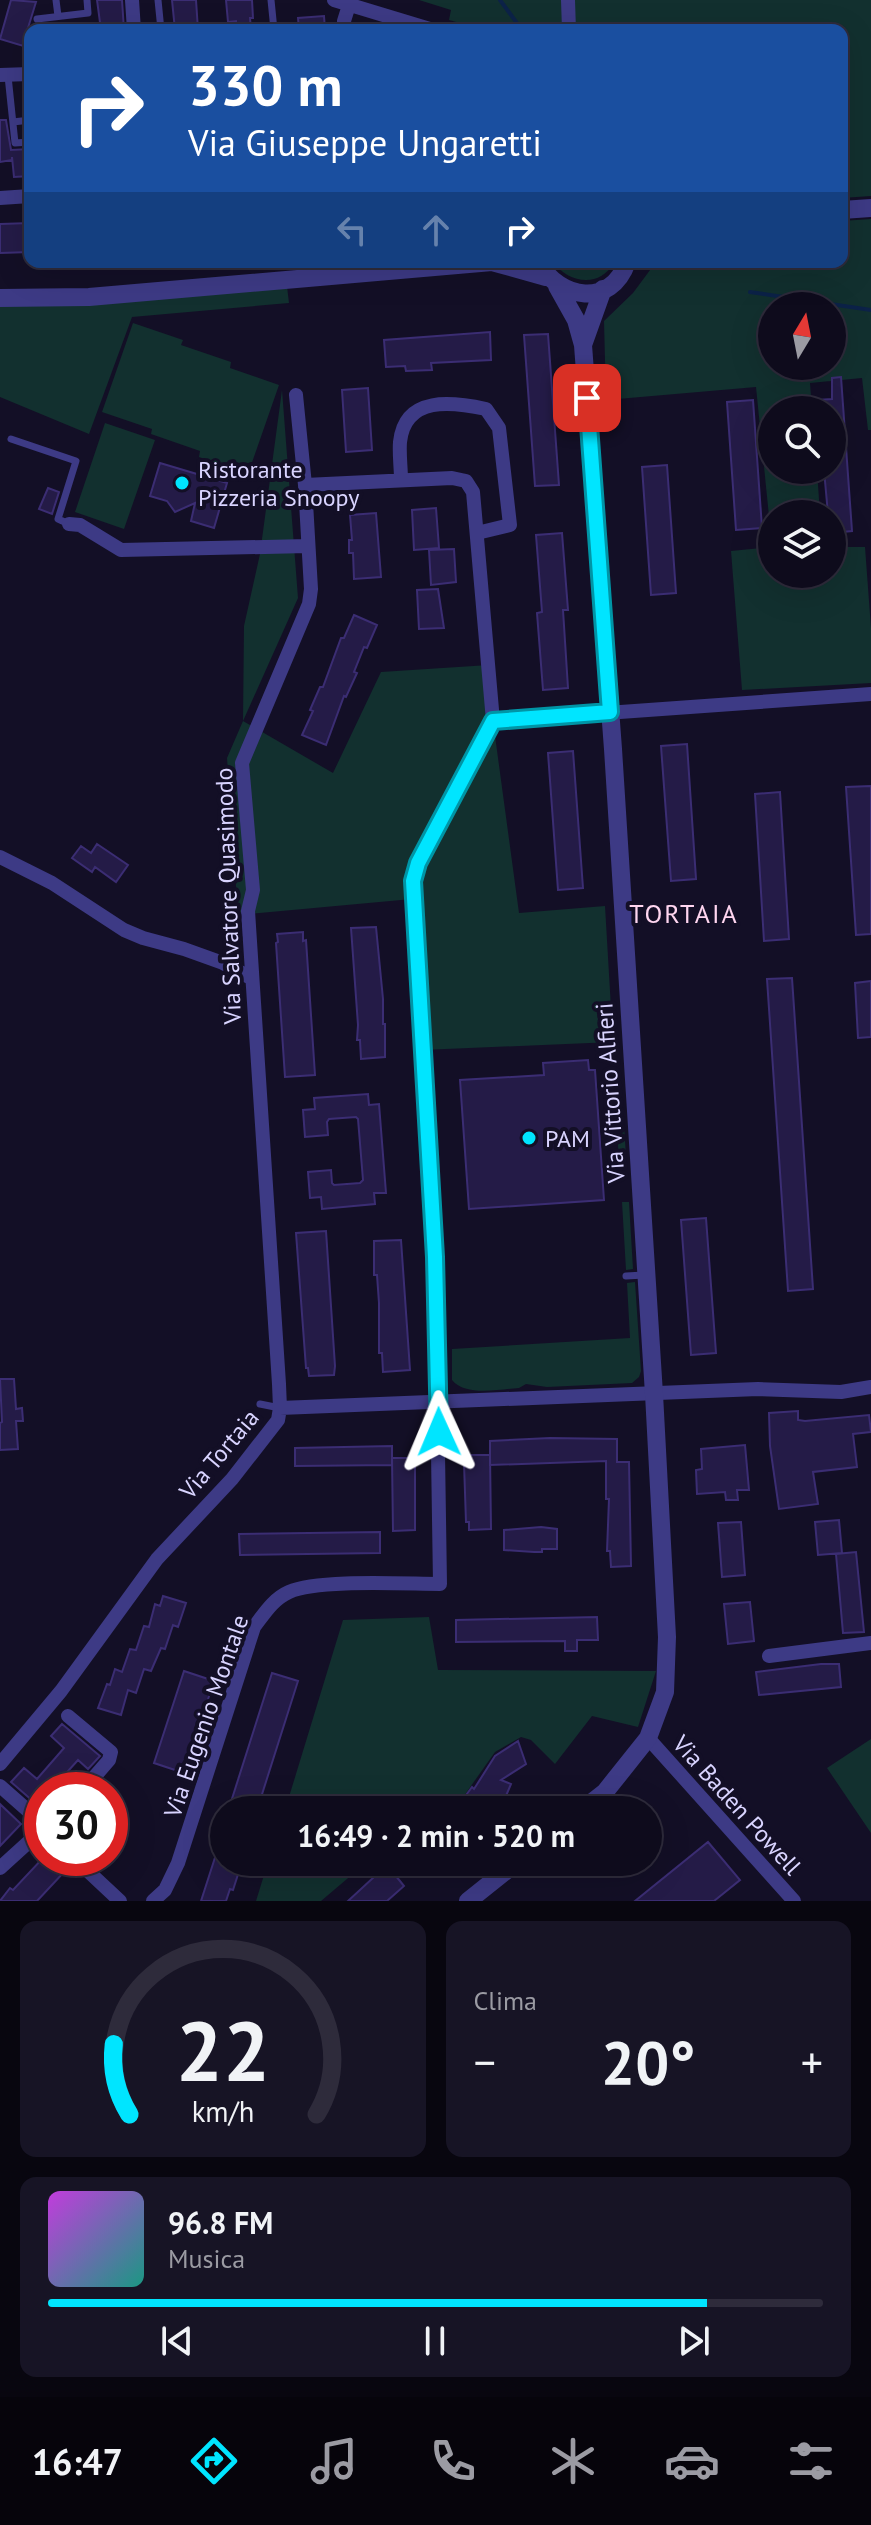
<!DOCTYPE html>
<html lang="it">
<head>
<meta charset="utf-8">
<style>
  body { margin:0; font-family:"PT Sans",sans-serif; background:#171425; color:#f1f3f6; height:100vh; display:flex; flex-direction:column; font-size:30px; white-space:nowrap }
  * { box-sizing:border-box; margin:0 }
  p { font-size:26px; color:#9b9ba3 }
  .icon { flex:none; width:44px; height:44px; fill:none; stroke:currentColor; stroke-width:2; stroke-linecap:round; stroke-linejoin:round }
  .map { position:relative; height:1901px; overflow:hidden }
  .drawer { display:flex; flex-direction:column; gap:20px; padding:20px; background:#08060f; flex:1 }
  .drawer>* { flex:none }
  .guide { position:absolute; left:24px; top:24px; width:824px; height:244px; border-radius:16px; box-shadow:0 8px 32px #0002,0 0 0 2px #2e2b3b; background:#1a4fa0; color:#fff; overflow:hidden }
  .needle { width:52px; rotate:10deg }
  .fabs { position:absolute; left:758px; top:292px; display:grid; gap:16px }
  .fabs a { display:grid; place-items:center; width:88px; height:88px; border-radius:50%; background:#0e0b1c; box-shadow:0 8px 32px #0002,0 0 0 2px #2e2b3b; font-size:40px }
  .speed { position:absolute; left:24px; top:1772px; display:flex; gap:16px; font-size:40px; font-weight:700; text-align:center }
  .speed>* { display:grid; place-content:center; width:104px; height:104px; border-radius:50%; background:#0e0b1c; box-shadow:0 8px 32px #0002,0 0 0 2px #2e2b3b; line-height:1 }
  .speed .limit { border:12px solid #d22; background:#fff; color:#111 }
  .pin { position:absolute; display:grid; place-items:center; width:68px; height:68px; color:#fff; margin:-34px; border-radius:16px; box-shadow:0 4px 12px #0006 }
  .me { position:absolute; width:88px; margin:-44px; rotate:359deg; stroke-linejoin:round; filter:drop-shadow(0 0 6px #0008) }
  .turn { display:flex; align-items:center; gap:28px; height:168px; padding:0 32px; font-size:36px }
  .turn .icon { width:104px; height:104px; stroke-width:2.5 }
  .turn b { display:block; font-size:56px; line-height:68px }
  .lanes { display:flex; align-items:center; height:76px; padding:0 32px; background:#0003; justify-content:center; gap:40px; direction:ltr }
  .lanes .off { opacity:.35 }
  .big { font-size:60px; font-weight:700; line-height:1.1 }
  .drawer .tile { flex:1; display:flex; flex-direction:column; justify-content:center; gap:12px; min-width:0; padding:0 28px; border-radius:16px; background:#171425 }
  .drawer .dial { align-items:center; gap:0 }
  .dial svg { height:208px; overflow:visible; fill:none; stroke:#2e2b3b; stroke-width:7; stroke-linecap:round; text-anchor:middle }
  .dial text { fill:#f1f3f6; stroke:none }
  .song { display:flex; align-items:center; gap:24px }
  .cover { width:96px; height:96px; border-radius:12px; background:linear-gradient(135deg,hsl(290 70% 55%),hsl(170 70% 35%)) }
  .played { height:8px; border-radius:4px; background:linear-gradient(90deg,#00e5ff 85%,#2e2b3b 85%) }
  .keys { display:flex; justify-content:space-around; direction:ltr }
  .heat { display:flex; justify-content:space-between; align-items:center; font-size:44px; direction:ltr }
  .drawer .tiles { flex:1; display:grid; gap:20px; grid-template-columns:1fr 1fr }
  .tile:last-child { grid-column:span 2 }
  .trip { position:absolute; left:210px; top:1796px; width:452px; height:80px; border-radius:40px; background:#0e0b1c; box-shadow:0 8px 32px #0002,0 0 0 2px #2e2b3b; font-weight:700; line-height:80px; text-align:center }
  .tabs { display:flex; height:128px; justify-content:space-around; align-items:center; background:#06040b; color:#9b9ba3 }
  .tabs .icon { width:56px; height:56px }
  .tabs .on { color:#00e5ff }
  .tabs b { font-size:36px; color:#f1f3f6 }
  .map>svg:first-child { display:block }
</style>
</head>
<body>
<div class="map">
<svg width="871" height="1901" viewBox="0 0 871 1901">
  <rect width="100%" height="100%" fill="#130f26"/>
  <path fill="#12302f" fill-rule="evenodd" d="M419,0H871V196L842,198V30H466L467,25L449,20L451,10Z
    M871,219V430H868L862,378L810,383L812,410H772V470H817L820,514H772V546L756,387L606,400L604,321L633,293L656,262H842V221ZM772,306H832V366H772Z
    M553,262H614C600,289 568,283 553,262Z
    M286,278L289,303L132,317L89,434L0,397V299Z
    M133,323L183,340L181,345L231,362L230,368L279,385L248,474L199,457L200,451L151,434L152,429L102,412Z
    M282,390L298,598L243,721L333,773L381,672L489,665L493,721L519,913L605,906L613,1042L422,1050L412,899L238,915L227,758L243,721L244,626L260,554Z
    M105,423L155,440L124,529L75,512Z
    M772,547V574H832V547H865L871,628V683L742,690L731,551Z
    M615,1110H623V1113L619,1114L620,1126H624L626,1156L619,1157Z
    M622,1202H629L633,1269L626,1270Z
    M635,1282L641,1371L639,1377L632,1383L547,1387L526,1384L519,1388C499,1389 466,1397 452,1380V1349L630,1338L627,1283Z
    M429,1617L438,1670L656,1671L638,1727L592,1716L555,1764L531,1740L521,1737L495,1752L454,1810H285L343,1620Z
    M871,1739V1833L827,1768Z
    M268,1862H367L321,1901H256Z"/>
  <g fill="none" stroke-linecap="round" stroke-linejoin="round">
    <path stroke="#0c2248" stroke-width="4" d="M500,0L522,30
      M750,292L871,310"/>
  </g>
  <path fill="#241b47" stroke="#3b2d73" stroke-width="2" d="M11,0L36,2L28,28H30V48L0,39Z
    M97,0H122L124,30H101Z
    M172,0H196L198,30H175Z
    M226,0H252L253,18H250L251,30H237L236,21L228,22Z
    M324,16L325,30H299L298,18Z
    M0,120H6L11,150L30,149V176L14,177L12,157V160L0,162Z
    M30,223V252L0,253V224Z
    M490,332L491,360L431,363L432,370L406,371L405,366L386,367L384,340Z
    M548,334L559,485L535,486L524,335Z
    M841,377L852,531L832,533V514H828L824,470H832V410H803L802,401L832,399V378Z
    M368,388L372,450L346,452L342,390Z
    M753,400L762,528L736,530L727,402Z
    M160,463L227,483L214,528L191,521L195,503L175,512L167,501L150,496Z
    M667,465L676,593L651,595L642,467Z
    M48,488L59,492L52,514L39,509Z
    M436,508L439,548L414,550L412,510Z
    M376,513L381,577L354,579L353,553H349V540H352L350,515Z
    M562,533L568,610H563L568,688L543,690L537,613L542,612L536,535Z
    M454,549L456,582L431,585L429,550Z
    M438,589L444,628L419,629L417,590Z
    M354,615L377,625L367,648L364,647L354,672L357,673L346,697L344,696L326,745L302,735L313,711L310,710L320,687H323L341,638H344Z
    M687,744L696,879L671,881L661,746Z
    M573,751L583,888L558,890L548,753Z
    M871,786V934L856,935L846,787Z
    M780,792L789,939L764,941L755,794Z
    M97,844L128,865L116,882L95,867L92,872L72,858L81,846L91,853Z
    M376,927L383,999V1024H385V1057L361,1059L360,1040H357L358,1025L351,928Z
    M303,932V941L306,940L315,1075L285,1077L276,943L278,942L277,934Z
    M792,978L813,1289L788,1291L767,979Z
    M871,981V1037L858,1038L855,983Z
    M588,1060L589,1070H595L604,1200L469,1209L460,1080L544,1075L543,1063Z
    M368,1094L369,1105L379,1104L386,1193H374L375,1204L322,1209L321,1197L310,1198L308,1172L331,1170L332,1183L334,1185L360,1183L363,1180L358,1119L356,1117L329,1119L327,1122L328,1135L305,1137L303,1110L315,1109L314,1098Z
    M706,1218L716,1353L691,1355L681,1220Z
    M326,1231L335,1366L334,1375L309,1376L308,1368H306L296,1233Z
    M401,1240L410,1370L383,1372L382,1353H379V1303L377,1275H374V1241Z
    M0,1379H14L16,1409L22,1408L23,1421H16L18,1449L0,1450V1423L2,1422Z
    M798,1411V1420L805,1421L869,1415L871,1432L853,1434L857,1467L813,1472L818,1504L779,1509L770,1446L769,1413Z
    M550,1438L617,1439V1462H629L631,1566L611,1567L610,1551H607L609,1499H606V1461L490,1465V1441Z
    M745,1445L749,1490H737L738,1500H726L725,1492L697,1494L696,1470L702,1469L701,1449Z
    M392,1446V1465L295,1466V1448Z
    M467,1455H490L491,1529L469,1530V1522H466L464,1463H468Z
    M392,1458H415V1530L393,1531Z
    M839,1520L842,1553L818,1555L815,1522Z
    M741,1522L745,1575L722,1577L718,1523Z
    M541,1527L557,1529V1549H542V1552H534L504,1550V1530Z
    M380,1532V1553L240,1555L239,1534Z
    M856,1552L864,1632L843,1633L836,1554Z
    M163,1596L186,1603L178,1627L173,1625L165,1649L161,1648L151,1671L144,1669L136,1693L128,1690L121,1715L98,1708L107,1684L110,1685L115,1669L122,1672L130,1649L136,1650L144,1626L149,1627L155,1604L160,1606Z
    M750,1602L754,1641L728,1644L724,1604Z
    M597,1617L598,1640H577V1651H565V1641L456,1642V1620Z
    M821,1664H839L841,1687L759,1695L756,1672Z
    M184,1671L214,1681L184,1773L154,1763Z
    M272,1673L298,1681L257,1810H247L230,1805Z
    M62,1724L100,1756L88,1769L78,1760L51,1790H42V1809L11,1782L24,1768L37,1779L64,1748L51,1736Z
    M518,1741L526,1764L501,1780L511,1784L500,1810H455L472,1787L474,1789L495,1756Z
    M0,1804L21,1824L0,1846Z
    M221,1839L224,1840V1862H242L233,1890L230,1889L226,1901H201Z
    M708,1842L740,1880L714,1901H635Z
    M43,1858H51L65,1871L37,1901H0L10,1888L13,1890Z
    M387,1865L404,1886L387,1901H348Z"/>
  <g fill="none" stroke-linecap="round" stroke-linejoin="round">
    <path stroke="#3d3a85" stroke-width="7" d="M56,0L58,16
      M158,0L161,30
      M271,0L274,30
      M37,19L88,13L87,0
      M8,76L15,143L30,142
      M13,122L30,120
      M11,439L76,461L58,519L69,524
      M626,1276L644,1275
      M260,1404L280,1408"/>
    <path stroke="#3d3a85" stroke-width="14" d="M132,0L134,30
      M334,0L433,30
      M568,0L569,30
      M345,30L344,21L349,5
      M0,75L30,74
      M0,198L30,196
      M401,480C401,468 399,454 400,442C405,395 453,402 486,409L499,428L510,525L477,533
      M305,485L452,478L466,481L473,492L493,721
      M69,524L80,525L121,550L308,546
      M0,857L52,883L124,930L143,938L184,949L223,963L251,978
      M280,1408L758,1389L841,1392L871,1387
      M769,1656L871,1643
      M68,1716L111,1752L109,1760L83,1790
      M648,1738L794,1901
      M0,1764L61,1691L157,1559L232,1479L278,1420L280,1408L279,1384L248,911L253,890L242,763L309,604L311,589L305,485L296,395
      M0,1786L42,1823
      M74,1858L120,1901
      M0,1868L33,1838L42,1835
      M153,1901L165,1890L178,1863L254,1627C264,1614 273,1599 289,1592C318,1579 405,1584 440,1584L435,1257L413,881L418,863L493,721L871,694"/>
    <path stroke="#3d3a85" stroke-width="18" d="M842,210L871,208
      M538,262C560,300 611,308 627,262
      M557,286L576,320L583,345L613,749L654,1394L667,1637L665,1692L648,1738L605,1792L582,1810
      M0,298L89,297L492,262L546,277
      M583,345L603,289
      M468,1901L517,1862"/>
  </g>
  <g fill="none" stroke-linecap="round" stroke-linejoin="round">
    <defs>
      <path id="route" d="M439,1432L435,1257L413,881L418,863L493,721L610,712L587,398"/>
    </defs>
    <use href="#route" stroke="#0095a6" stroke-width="20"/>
    <use href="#route" stroke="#00e5ff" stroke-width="14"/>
  </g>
  <g fill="#00e5ff" stroke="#130f26" stroke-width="3">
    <circle cx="182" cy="483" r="8"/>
    <circle cx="529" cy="1138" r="8"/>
  </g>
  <g text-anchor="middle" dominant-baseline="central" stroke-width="8" stroke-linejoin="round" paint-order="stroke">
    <g font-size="24" fill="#d9d4ff" stroke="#130f26" text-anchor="start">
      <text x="198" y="469">Ristorante<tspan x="198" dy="28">Pizzeria Snoopy</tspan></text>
      <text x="545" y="1138">PAM</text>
    </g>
    <g font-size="24" fill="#d9d4ff" stroke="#130f26">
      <text transform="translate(228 896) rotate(-92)">Via Salvatore Quasimodo</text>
      <text transform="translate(610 1093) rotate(-94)">Via Vittorio Alfieri</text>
      <text transform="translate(219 1454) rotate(-50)">Via Tortaia</text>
      <text transform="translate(206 1716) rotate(-71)">Via Eugenio Montale</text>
      <text transform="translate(737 1805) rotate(48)">Via Baden Powell</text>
    </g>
    <g font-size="26" letter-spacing="2" fill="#ffd6f0" stroke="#130f26">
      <text x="684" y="913">TORTAIA</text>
    </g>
  </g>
</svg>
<div class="fabs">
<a><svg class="needle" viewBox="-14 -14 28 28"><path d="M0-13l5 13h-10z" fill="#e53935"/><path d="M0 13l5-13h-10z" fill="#9b9ba3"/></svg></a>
<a><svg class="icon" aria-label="search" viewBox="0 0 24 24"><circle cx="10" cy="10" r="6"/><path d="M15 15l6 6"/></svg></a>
<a><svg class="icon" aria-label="layers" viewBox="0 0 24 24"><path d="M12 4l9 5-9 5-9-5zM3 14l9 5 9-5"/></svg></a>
</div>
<div class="speed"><div class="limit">30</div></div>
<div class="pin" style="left:587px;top:398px;background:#d93025"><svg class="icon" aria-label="arrive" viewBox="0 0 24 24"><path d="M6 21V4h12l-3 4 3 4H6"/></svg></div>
<svg class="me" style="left:439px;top:1432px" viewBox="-20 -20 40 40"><path d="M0-17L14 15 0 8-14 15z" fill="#00e5ff" stroke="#fff" stroke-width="4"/></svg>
<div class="trip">16:49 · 2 min · 520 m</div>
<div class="guide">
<div class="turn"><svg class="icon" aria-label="right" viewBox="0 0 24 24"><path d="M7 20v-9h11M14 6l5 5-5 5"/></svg><div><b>330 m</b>Via Giuseppe Ungaretti</div></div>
<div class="lanes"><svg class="icon off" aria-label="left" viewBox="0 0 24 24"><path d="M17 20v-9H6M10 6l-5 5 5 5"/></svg><svg class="icon off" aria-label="ahead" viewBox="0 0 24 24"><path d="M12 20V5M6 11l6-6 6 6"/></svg><svg class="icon" aria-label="right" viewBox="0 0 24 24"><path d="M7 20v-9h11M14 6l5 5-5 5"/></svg></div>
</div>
</div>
<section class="drawer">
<div class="tiles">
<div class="tile dial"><svg viewBox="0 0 100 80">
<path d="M14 69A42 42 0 1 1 86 69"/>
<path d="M14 69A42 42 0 0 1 8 42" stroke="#00e5ff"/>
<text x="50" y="56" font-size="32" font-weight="700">22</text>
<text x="50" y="72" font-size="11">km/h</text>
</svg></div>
<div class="tile"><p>Clima</p>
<div class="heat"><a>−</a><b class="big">20°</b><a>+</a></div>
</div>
<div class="tile">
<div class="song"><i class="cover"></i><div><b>96.8 FM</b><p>Musica</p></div></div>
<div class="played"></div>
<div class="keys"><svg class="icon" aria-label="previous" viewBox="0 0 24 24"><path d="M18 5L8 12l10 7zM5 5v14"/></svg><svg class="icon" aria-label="pause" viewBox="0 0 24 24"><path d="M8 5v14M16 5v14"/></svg><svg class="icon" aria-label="next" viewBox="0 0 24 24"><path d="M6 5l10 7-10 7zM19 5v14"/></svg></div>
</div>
</div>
</section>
<nav class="tabs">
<b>16:47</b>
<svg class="icon on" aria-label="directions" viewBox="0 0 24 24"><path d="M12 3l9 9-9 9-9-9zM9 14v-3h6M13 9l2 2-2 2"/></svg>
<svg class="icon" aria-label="music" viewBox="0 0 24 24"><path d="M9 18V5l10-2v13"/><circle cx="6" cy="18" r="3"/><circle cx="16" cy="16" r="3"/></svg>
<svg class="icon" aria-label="phone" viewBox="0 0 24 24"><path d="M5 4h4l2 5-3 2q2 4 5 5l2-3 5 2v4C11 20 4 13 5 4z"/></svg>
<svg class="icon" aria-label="climate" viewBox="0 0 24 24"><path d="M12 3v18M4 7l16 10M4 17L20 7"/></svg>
<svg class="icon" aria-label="car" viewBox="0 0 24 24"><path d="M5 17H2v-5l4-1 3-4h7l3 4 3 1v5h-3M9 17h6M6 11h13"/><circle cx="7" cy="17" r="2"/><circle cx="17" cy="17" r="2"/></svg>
<svg class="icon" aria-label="filters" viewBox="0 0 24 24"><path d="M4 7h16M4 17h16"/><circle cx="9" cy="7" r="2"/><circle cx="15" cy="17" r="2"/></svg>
</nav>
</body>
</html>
